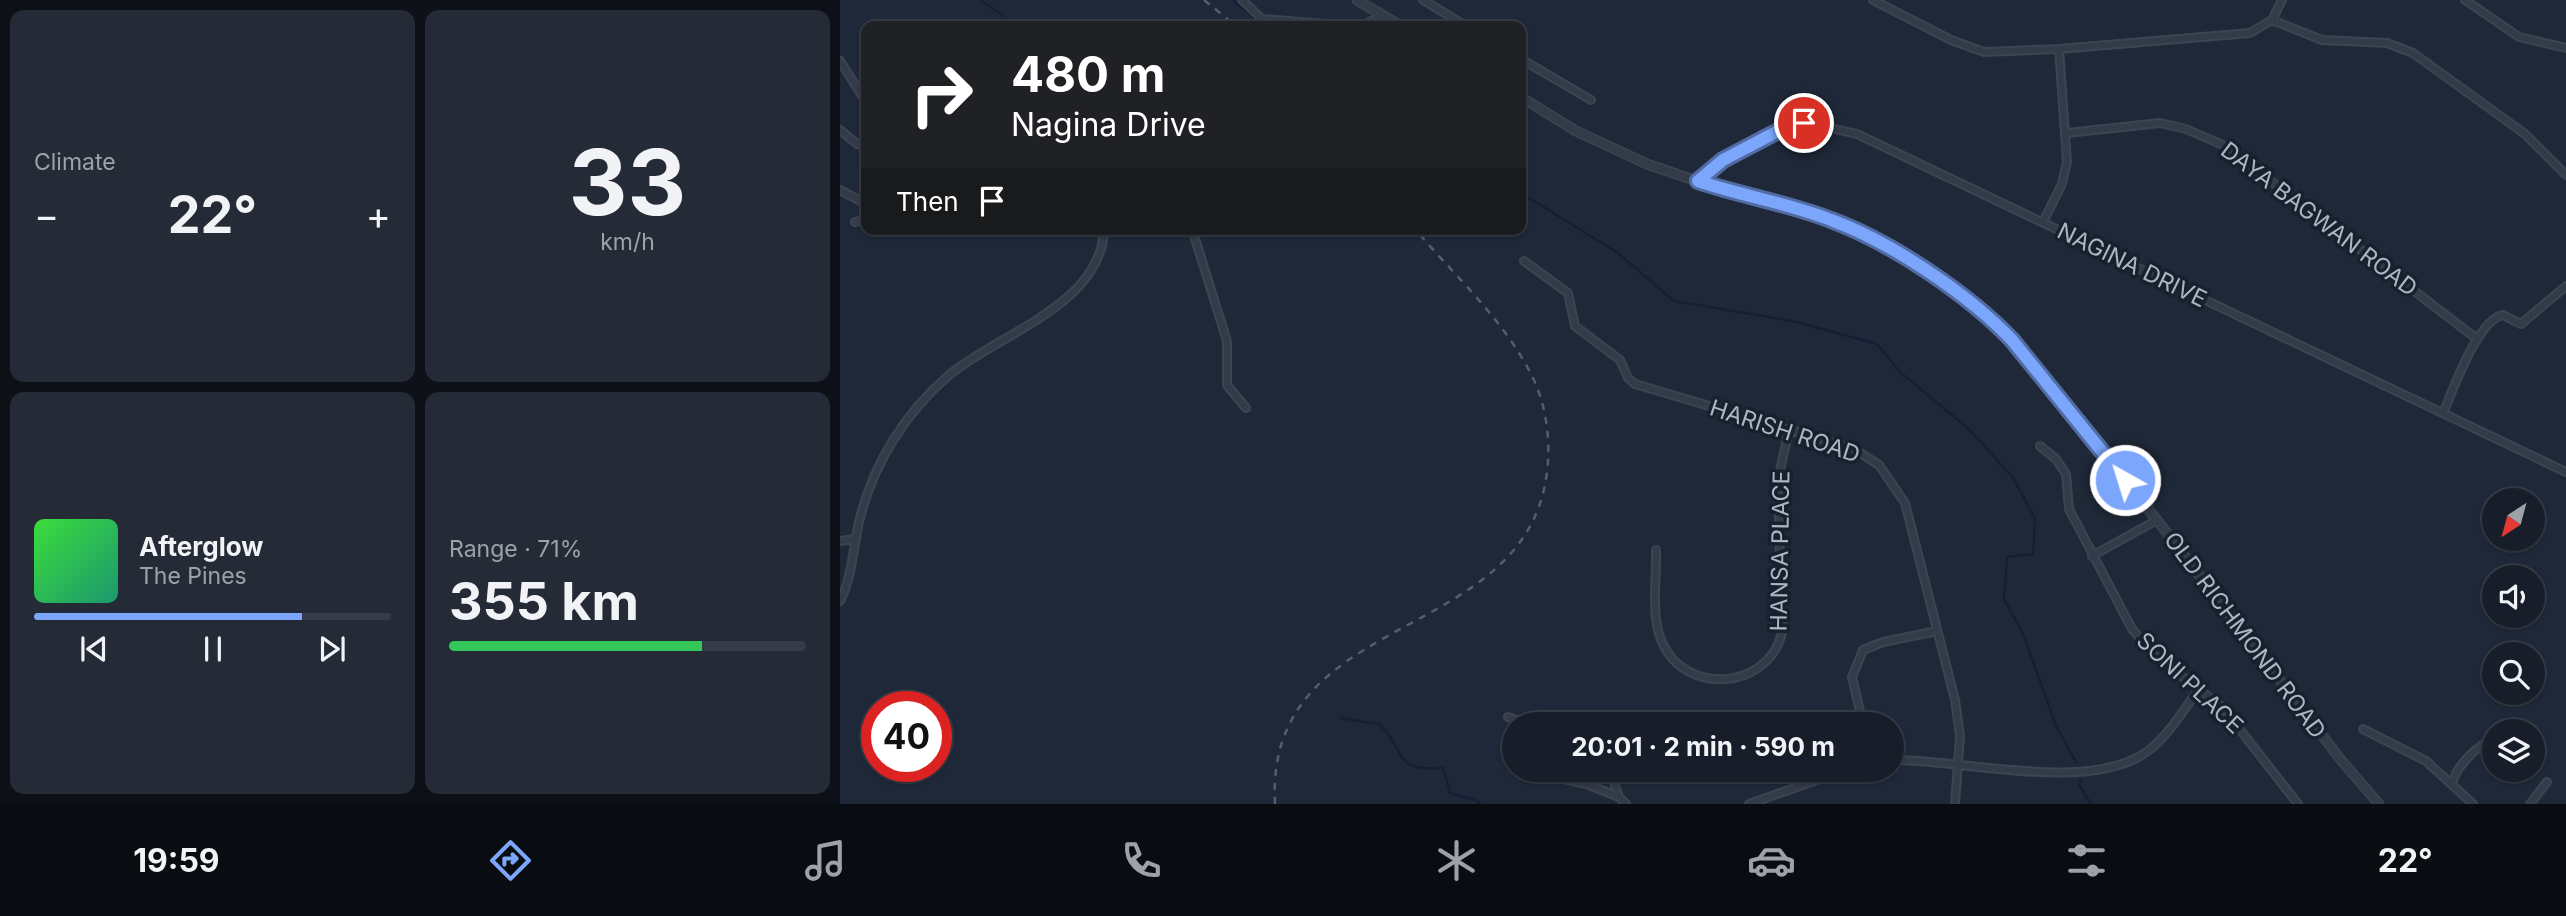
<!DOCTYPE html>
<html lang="en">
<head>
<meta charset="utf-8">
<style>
  body { margin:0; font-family:Inter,sans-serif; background:#242b36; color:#f1f3f6; height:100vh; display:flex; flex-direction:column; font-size:26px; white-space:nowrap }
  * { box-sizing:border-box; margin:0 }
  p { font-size:23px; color:#9ea2a8 }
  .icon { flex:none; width:38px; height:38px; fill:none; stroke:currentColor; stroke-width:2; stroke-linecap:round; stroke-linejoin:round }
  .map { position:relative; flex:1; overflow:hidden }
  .sheet { display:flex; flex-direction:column; gap:10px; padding:10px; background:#0d1017; width:840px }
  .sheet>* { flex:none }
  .banner { position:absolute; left:21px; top:21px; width:665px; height:214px; border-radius:14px; box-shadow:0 2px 5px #0004,0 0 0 2px #363c47; background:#202124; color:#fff; overflow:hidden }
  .needle { width:46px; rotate:216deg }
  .fabs { position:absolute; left:1642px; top:488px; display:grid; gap:14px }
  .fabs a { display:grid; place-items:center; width:63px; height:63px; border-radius:50%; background:#171e2a; box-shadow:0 2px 5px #0004,0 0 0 2px #363c47; font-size:35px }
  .speed { position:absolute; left:21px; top:691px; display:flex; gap:14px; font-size:35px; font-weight:700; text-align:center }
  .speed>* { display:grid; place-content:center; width:91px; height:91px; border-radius:50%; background:#171e2a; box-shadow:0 2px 5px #0004,0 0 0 2px #363c47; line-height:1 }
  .speed .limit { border:10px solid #d22; background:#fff; color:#111 }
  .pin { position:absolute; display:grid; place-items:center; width:60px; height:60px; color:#fff; margin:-30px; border:4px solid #fff; border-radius:50%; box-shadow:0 2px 7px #0007 }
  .me { position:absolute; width:77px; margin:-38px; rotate:321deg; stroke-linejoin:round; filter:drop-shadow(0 0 5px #0008) }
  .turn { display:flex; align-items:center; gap:24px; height:147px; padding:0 35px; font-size:32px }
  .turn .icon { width:91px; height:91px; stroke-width:2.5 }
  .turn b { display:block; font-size:49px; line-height:60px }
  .then { display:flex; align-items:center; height:66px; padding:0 35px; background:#0003; gap:14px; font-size:26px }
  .big { font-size:52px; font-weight:700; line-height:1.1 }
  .sheet .tile { flex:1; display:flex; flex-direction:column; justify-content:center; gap:10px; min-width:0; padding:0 24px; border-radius:14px; background:#242b36 }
  .sheet .dial { align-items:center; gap:0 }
  .dial b { font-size:91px; line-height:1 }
  .song { display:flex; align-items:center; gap:21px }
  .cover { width:84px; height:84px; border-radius:10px; background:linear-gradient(135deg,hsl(120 70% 55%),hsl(160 70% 35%)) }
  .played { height:7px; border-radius:4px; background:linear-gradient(90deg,#7ca6fb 75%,#363c47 75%) }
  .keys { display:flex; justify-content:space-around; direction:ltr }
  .heat { display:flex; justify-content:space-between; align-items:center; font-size:38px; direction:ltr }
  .charge { height:10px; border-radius:5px; background:linear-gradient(90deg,#34c759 71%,#363c47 0) }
  .sheet .tiles { flex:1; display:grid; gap:10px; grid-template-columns:repeat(2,1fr) }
  .trip { position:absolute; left:662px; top:712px; width:402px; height:70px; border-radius:35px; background:#171e2a; box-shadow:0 2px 5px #0004,0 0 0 2px #363c47; font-weight:700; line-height:70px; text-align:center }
  .dock { display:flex; height:112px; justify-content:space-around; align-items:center; background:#090c11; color:#9ea2a8 }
  .dock .icon { width:49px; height:49px }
  .dock .selected { color:#7ca6fb }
  .dock b { font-size:32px; color:#f1f3f6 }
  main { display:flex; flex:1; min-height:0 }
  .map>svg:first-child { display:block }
</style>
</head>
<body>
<main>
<section class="sheet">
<div class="tiles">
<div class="tile"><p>Climate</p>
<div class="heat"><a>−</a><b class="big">22°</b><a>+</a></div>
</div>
<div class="tile dial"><b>33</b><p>km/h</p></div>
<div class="tile">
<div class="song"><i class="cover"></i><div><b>Afterglow</b><p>The Pines</p></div></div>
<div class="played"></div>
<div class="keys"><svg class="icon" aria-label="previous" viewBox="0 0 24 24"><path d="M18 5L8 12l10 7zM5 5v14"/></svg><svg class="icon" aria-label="pause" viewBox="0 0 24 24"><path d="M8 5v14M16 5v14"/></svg><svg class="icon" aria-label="next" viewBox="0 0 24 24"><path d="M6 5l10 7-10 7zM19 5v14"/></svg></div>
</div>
<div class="tile"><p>Range · 71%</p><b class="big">355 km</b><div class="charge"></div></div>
</div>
</section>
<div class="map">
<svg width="1726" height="804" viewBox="0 0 1726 804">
  <rect width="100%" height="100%" fill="#1f2838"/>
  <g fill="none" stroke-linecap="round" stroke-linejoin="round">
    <path stroke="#131f35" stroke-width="2.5" d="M140,0L164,16
      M393,0L424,26
      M681,193L778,253L834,301L957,322L1037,344L1060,372L1130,430L1174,479L1195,519L1193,554L1167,557L1164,599L1184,636L1216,726L1236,762
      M500,718L539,724C568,751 551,772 603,768L610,793L636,800L640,804
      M1241,780L1239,785L1251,804"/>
    <defs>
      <path id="minor" d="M402,0L422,19L511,26L525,24L542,16
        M583,0L626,26
        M1033,0L1111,40L1144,52L1219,49
        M1625,0L1679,37L1726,48
        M1432,20L1482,40L1547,43L1573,53L1685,134L1726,175
        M681,59L751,100
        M0,61L26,102
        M0,130L17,144L26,147
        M1227,133L1320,123L1346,129L1385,146L1637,339
        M858,181L882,160L955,124L978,125L1017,134L1726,472
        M0,190L26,204
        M15,222L26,219
        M1203,222L1222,184L1227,162L1219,49L1410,33L1432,20L1442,0
        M352,229L387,341V385L406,408
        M684,261L728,293L735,326L780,360L788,378L795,384L1014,449L1039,465L1065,503L1115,700L1120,736L1115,804
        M1603,413C1613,390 1638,319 1663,315L1681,324L1726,286
        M1200,446L1216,459L1226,474L1229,509L1292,629L1314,655L1383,708L1458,804
        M0,541L15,539
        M816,550C817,579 810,615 822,642C845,696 928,690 942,633L938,479L949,430
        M1252,556L1317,520
        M0,601C13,575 13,546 20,518C34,463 65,413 108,376C159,333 262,305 264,229
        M668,717L687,724
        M1023,724L1012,677L1023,650L1043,642L1097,631
        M1523,729L1586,761L1633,804
        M1669,732L1670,731
        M1052,760C1123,759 1250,794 1308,751C1328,736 1344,709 1359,689
        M684,770L749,785L779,797
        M770,770L779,797L786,804
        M1612,783C1618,764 1636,747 1654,738
        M909,804L1005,770
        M1690,804L1707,782"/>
      <path id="tertiary" d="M517,0L561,26
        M681,97L736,131L807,164L874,187L955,207L1020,232L1091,275L1157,324L1317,520L1501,760L1539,804"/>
    </defs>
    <use href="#minor" stroke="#3c4452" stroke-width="10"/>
    <use href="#tertiary" stroke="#3c4452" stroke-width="11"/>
    <use href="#minor" stroke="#333b48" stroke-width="6"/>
    <use href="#tertiary" stroke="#333b48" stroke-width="8"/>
    <path stroke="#545e70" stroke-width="2.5" stroke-dasharray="7 7" stroke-linecap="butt" d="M364,0L396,26
      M435,804C424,607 686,647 707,472C711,439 706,403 691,374C663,319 614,275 575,229"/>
  </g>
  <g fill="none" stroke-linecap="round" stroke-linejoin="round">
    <defs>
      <path id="route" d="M964,123L940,130L883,160L858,181C902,196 948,203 991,220C1051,242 1128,294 1172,340L1285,480"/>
    </defs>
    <use href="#route" stroke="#516ca3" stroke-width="18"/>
    <use href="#route" stroke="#7ca6fb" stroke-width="12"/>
  </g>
  <g text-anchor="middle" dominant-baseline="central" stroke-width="7" stroke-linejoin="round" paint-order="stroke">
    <g font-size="23" fill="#adb5c5" stroke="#18202d">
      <text transform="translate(1479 219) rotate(37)">DAYA BAGWAN ROAD</text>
      <text transform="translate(1292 265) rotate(26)">NAGINA DRIVE</text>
      <text transform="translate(945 431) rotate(18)">HARISH ROAD</text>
      <text transform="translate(940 551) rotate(-89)">HANSA PLACE</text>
      <text transform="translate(1405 635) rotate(53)">OLD RICHMOND ROAD</text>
      <text transform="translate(1350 683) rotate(43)">SONI PLACE</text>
    </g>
  </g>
</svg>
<div class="fabs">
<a><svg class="needle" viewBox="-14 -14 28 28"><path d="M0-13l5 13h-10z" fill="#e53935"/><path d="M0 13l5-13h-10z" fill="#9ea2a8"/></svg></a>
<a><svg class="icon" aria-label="sound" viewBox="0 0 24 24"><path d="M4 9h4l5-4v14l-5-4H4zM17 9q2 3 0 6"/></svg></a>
<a><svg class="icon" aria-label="search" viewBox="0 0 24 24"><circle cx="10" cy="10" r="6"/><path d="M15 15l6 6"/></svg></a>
<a><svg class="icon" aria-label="layers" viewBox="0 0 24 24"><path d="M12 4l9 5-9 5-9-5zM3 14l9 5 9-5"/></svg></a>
</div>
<div class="speed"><div class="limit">40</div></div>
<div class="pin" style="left:964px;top:123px;background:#d93025"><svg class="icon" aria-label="arrive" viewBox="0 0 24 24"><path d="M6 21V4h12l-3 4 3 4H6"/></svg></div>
<svg class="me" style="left:1285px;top:480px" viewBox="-20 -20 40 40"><circle r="17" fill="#7ca6fb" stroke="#fff" stroke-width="3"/><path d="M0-11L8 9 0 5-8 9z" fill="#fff"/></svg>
<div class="trip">20:01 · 2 min · 590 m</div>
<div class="banner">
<div class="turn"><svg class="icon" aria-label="right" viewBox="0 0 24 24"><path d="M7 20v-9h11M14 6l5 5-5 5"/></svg><div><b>480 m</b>Nagina Drive</div></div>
<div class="then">Then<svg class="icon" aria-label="arrive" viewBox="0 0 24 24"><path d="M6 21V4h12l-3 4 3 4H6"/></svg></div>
</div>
</div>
</main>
<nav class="dock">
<b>19:59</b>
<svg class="icon selected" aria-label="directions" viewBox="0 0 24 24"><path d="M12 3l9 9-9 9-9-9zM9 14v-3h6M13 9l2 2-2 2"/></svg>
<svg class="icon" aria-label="music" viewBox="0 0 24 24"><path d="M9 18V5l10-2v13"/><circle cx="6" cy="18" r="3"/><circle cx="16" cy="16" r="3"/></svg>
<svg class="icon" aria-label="phone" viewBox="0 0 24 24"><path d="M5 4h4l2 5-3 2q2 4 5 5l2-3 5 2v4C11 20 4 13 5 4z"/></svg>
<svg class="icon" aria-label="climate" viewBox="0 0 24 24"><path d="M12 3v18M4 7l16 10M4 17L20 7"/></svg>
<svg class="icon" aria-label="car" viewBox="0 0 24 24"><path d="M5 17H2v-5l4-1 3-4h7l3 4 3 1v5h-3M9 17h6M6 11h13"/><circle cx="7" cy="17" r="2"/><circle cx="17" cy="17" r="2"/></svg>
<svg class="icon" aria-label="filters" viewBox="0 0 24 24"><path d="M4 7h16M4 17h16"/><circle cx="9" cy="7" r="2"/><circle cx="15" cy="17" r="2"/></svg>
<b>22°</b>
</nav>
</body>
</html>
